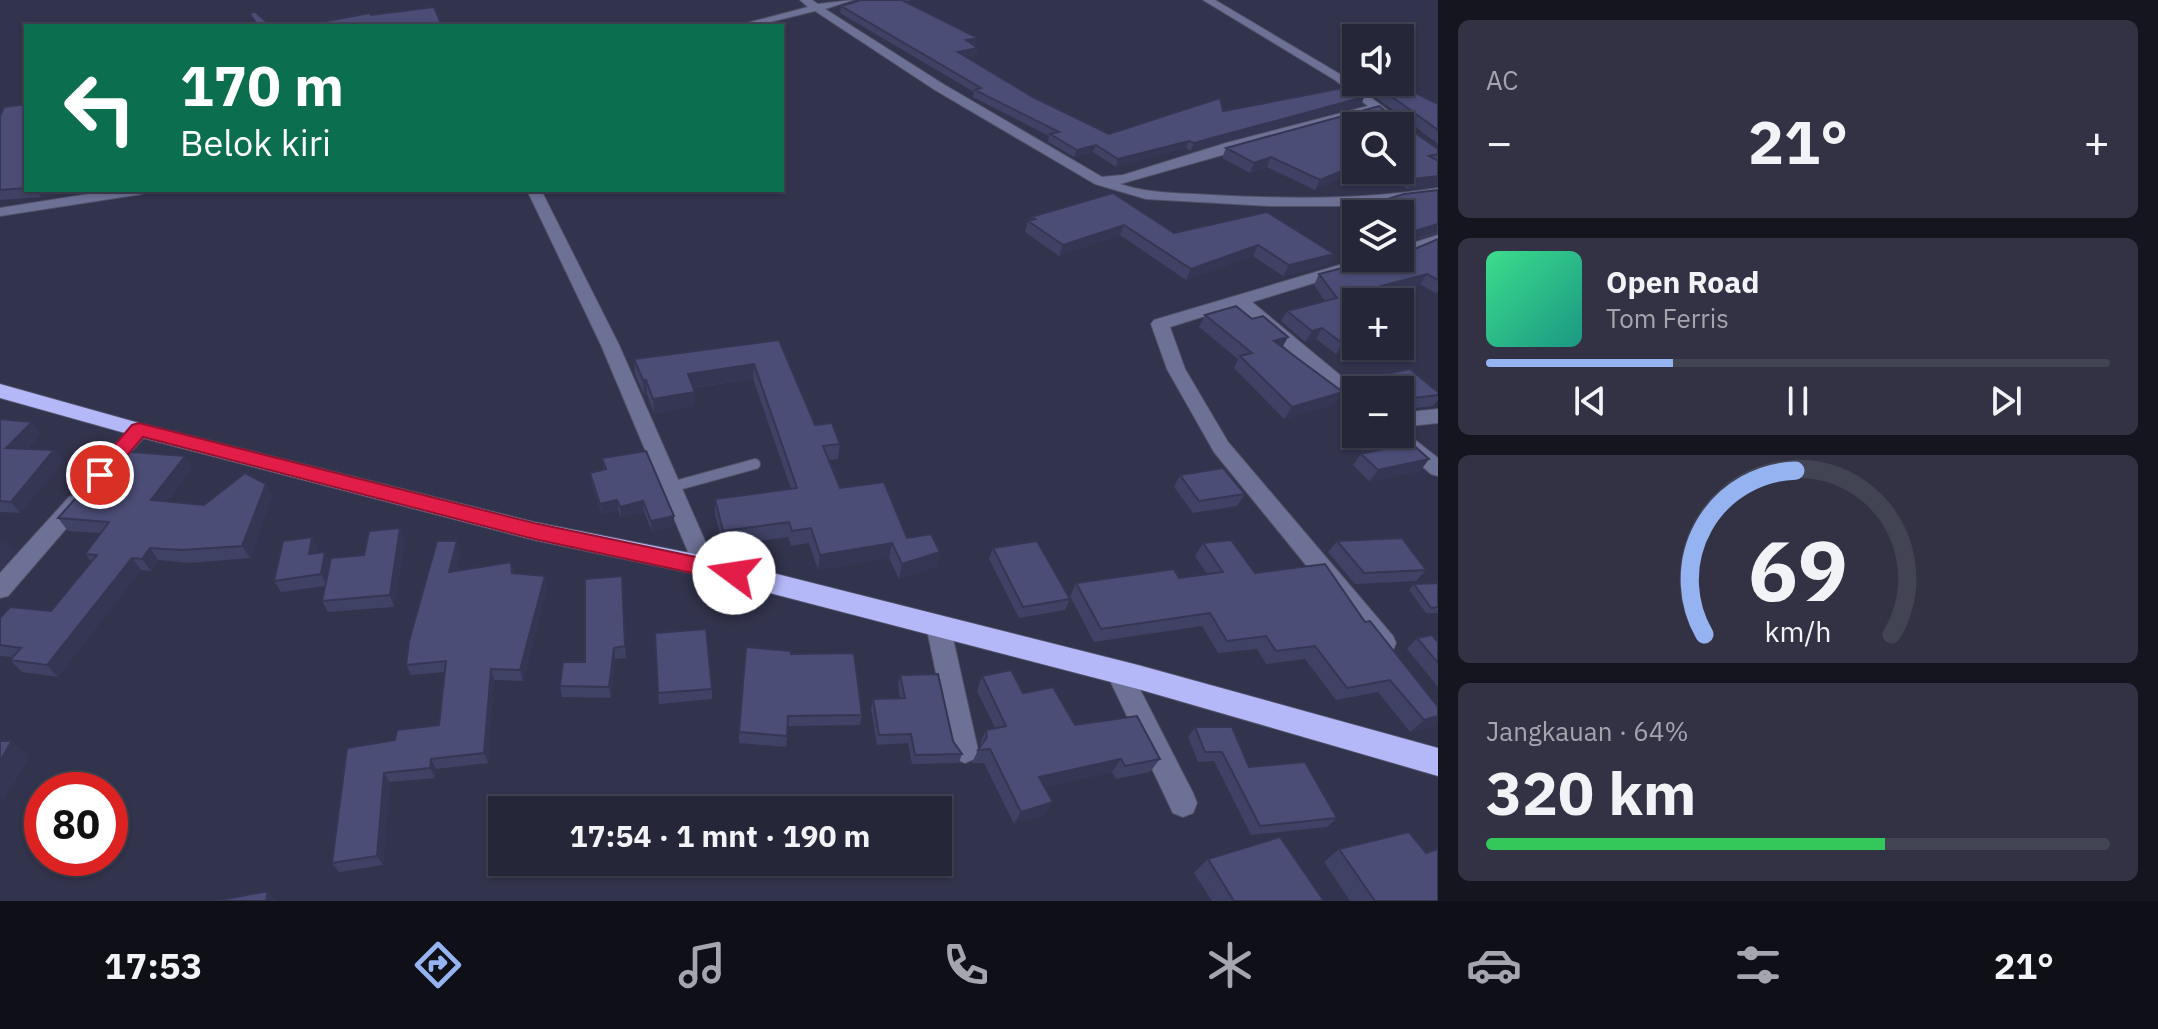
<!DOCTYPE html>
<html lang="id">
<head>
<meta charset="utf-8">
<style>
  body { margin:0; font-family:"IBM Plex Sans",sans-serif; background:#323244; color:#f1f3f6; height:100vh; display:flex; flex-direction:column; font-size:30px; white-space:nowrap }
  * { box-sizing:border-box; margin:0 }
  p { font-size:26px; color:#a4a5ae }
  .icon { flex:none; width:44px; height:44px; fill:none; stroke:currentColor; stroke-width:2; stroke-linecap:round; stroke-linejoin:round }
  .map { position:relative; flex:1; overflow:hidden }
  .drawer { display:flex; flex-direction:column; gap:20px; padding:20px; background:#15151f; width:720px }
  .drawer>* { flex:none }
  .banner { position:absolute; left:24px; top:24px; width:760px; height:168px; border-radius:0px; box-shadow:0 2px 6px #0004,0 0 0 2px #424353; background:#0b6e4f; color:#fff; overflow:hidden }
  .tools { position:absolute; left:1342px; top:24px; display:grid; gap:16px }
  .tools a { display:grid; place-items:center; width:72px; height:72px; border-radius:0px; background:#262639; box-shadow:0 2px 6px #0004,0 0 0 2px #424353; font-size:40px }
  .speed { position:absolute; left:24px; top:772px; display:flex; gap:16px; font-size:40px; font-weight:700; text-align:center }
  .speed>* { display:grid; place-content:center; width:104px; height:104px; border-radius:50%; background:#262639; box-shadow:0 2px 6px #0004,0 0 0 2px #424353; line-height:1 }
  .speed .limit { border:12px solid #d22; background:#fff; color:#111 }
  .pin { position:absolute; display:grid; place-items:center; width:68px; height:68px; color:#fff; margin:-34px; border:4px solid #fff; border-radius:50%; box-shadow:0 2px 8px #0007 }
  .me { position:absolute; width:88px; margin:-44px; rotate:284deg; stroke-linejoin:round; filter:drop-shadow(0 0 6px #0008) }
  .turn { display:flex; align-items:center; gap:28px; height:168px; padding:0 24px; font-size:36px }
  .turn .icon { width:104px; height:104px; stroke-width:2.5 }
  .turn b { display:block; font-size:56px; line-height:68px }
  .big { font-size:60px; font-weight:700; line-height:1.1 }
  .drawer .tile { flex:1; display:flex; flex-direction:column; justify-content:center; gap:12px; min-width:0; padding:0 28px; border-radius:12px; background:#323244 }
  .drawer .dial { align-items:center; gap:0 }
  .dial svg { height:208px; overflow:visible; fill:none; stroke:#424353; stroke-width:7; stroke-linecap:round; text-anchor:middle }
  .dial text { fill:#f1f3f6; stroke:none }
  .song { display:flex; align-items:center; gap:24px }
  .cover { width:96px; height:96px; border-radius:12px; background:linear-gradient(135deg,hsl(150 70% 55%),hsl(170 70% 35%)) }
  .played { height:8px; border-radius:4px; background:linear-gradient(90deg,#95b2f1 30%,#424353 30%) }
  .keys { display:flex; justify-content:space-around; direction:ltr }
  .heat { display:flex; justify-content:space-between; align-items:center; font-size:44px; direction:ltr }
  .charge { height:12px; border-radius:6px; background:linear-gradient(90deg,#34c759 64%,#424353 0) }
  .trip { position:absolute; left:488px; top:796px; width:464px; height:80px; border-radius:0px; background:#262639; box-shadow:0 2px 6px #0004,0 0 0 2px #424353; font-weight:700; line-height:80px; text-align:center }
  .dock { display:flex; height:128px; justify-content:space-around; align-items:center; background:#0f0f17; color:#a4a5ae }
  .dock .icon { width:56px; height:56px }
  .dock .active { color:#95b2f1 }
  .dock b { font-size:36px; color:#f1f3f6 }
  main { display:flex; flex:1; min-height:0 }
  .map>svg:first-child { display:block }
</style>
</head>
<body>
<main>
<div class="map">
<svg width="1438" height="901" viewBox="0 0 1438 901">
  <rect width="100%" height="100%" fill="#32334c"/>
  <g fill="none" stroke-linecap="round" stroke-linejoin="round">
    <defs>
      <path id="service" d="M671,487L755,464"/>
      <path id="minor" d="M800,0H812L818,4L853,0L825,9L943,84L1102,177L1123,175L1226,143L1368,106L1335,80L1203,0H1215L1343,76L1391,113L1385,117L1375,112L1120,184C1149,194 1181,193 1211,195C1288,199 1362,200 1438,188V196L1353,206H1269L1146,199L1095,184L935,90L815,11L754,26H736L808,7Z
        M114,190H149L142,194L0,216V208Z
        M527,190H541L619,345L716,566L713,572L705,575L697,572L694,566L601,345Z
        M1438,235V245L1400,257V247Z
        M1363,258H1388L1386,261L1252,302L1358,390L1356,404L1349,402L1237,306L1170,327L1185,369L1228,442L1393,636L1396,643L1393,650L1384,653L1375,650L1214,452L1167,369L1151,324L1154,320Z
        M1438,409V423L1400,427V413Z
        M139,423L149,430L146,435L112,474H98L95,469L98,464L132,425Z
        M1400,428L1438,458V476L1431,474L1391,439L1388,434H1400Z
        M76,495L83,497L87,503L83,509L8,596L0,598V573L69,497Z
        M938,615L946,618L950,625L978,750L974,759L965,763L956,759L952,750L926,625L930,618Z
        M1118,661L1127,664L1193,793L1197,803L1193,813L1183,817L1173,813L1106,672L1109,664Z"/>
      <path id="trunk" d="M0,384L139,423L534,522L705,556L1138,665L1438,748V776L1138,689L705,576L534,540L139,437L0,398Z"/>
    </defs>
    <use href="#service" stroke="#505168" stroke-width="12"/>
    <use href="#minor" stroke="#505168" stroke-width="2"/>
    <use href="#trunk" stroke="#505168" stroke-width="2"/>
    <use href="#service" stroke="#6e7196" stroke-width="10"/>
    <use href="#minor" fill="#6e7196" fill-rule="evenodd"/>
    <use href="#trunk" fill="#b4b8f8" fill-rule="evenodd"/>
  </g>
  <path fill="#404265" d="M852,0H912L905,2L976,45H975L977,54L967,57L1033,97L1109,134L1223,111L1364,97L1361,105L1191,151L1186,148L1116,167L1093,152L1074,157L1048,142L1049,136L973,97L974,92L840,13L841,6L852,3Z
    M1373,83L1438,104V144L1369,92Z
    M26,104V190H86L41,197L0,200V116Z
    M1404,125L1438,149V185L1408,189L1373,170H1400V126L1315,190L1267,167L1250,173L1222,158L1226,148Z
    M1438,190V233L1402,243L1400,246V214H1356V228L1344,221L1349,211Z
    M1113,193L1174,233L1334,254L1327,265L1283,276L1253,256L1186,280L1120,235L1059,256L1025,232L1028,221H1030L1031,217Z
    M1438,239V292L1435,293L1420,284L1387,293L1356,346H1365L1336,354L1316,339L1305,342L1281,321L1287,311L1325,301L1314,285L1319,274L1417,248Z
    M1205,315L1252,319L1288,337L1282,347L1343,392L1335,404L1284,419L1234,368L1238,359L1199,327Z
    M779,340L815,425L840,444L838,459L829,460L840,488L907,538L940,552L936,567L899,579L889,558L818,570L809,543L791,546L788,537L723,546L715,514V499L791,489L753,379L693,388L695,392V406L654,414L647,394L644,395L635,374L634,359Z
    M1385,374L1438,392V400L1433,406L1406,409L1400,405V390H1383L1378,386Z
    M0,419L32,422L40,434L26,449L54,450L63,462L20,513L0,512Z
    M1361,454L1429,459L1420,471L1369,481L1353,465Z
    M185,456L192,468L167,502L204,505L266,484L272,496L250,558L190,563L158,560L151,571L141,570L58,677L22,672L10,660L13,657L0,656V618L51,611L91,561L85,554L101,533L68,531L58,518Z
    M602,458L674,526L652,532L644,512L621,518L618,510L602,514L592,484L590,473L604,470Z
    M1180,475L1245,494L1237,506L1193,513L1174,487Z
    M405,539L394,607L328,612L322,601L325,586L281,592L274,581L318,548L317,553L325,552L330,563L364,555Z
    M1337,541L1426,570L1416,581L1355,584L1328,552Z
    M1203,543L1255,573L1365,622L1438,707V723L1435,726L1410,732L1378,692L1336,700L1305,659L1266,664L1257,649L1218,653L1202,626L1094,642L1070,596L1076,583L1179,578L1207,574L1195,556Z
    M993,548L1070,599L1065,610L1019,618L989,559Z
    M461,552L456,571L511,562L514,573L545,576L547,587L523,681L494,680L488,763L436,769L435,778L390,782L383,865L339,872L332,863L395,740L439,725L445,672L411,675L406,665Z
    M622,576L626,658L615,659L611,698L562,697L560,686L585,662Z
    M1438,583V613H1426L1409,590L1414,584Z
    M1417,638L1438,642V687L1407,649Z
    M791,654L862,715L860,725L788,726L786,747L739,743V732Z
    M900,675L962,754L959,763L912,764L908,743L877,745L871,709L873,699L900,698L898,684Z
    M982,676L1023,693L1075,725L1160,759L1150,772L1116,779L1112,772L1045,787V815L1014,824L984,763H972L980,746V744L986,730L995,728L977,691Z
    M712,689V699L659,704L658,693Z
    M1195,727L1249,767L1337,818L1327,827L1251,835L1214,761L1198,762L1188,737Z
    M1339,849L1426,853L1438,901H1350L1324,862Z
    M1208,859L1324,901H1212L1194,873Z"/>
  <path fill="#343653" d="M978,38L976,45L965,47L966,40Z
    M978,48L977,54L957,59L958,52Z
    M1364,97L1361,105L1191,151L1194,143Z
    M1189,141L1186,148L1116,167L1118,159Z
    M1096,145L1093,152L1074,157L1077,150Z
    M1271,157L1267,167L1250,173L1254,163Z
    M1356,165V170H1363L1315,190L1320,180Z
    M1438,176V185L1408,189L1414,179Z
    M37,190H86L41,197Z
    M1438,224L1437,232L1402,243L1405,234Z
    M1124,225L1120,235L1059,256L1063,245Z
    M1258,245L1253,256L1186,280L1191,269Z
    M1334,254L1327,265L1283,276L1289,265Z
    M1427,274L1420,284L1375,297L1381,286Z
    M1322,328L1316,339L1305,342L1312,331Z
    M1288,337L1282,348L1274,341Z
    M1356,339V346H1365L1336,354L1342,343Z
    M754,364L753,379L688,388V374Z
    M643,380H646L647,394L644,395Z
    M695,392V406L654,414L653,399Z
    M1343,392L1335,404L1284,419L1292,407Z
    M32,422L40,434L15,459L6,448Z
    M54,450L63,462L20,513L11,502Z
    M185,456L192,468L159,512L151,500Z
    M1429,459L1420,471L1369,481L1378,470Z
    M266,484L272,496L250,558L242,546Z
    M617,500L618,510L602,514L600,504Z
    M643,501L644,512L621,518L620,507Z
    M674,516V526L652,532L651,521Z
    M400,528L405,539L394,607L390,595Z
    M312,537L318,548L315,566L309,554Z
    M5,540L15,552L0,572V546Z
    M457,541L461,552L453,583L449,572Z
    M892,543L889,558L818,570L820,555Z
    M150,548L158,560L151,571L142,559Z
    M325,552L331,563L327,586L321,574Z
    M940,552L936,567L899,579L902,564Z
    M132,558L141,570L58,677L47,665Z
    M545,576L547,587L523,681L520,670Z
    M622,576L624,588L626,658L625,646Z
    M614,648L615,659L611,698L609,687Z
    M491,669L494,680L488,763L484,753Z
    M1438,716V723L1435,726L1410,732L1424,720Z
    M12,741L30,756L4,801L0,797V761Z
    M431,759L436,769L435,778L430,768Z
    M1121,759L1112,772L1032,790L1039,777Z
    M384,773L390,782L383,865L377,856Z
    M1053,802L1045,815L1014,824L1021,812Z
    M268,891L276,900V901H266Z"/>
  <path fill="#4b4d76" stroke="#343653" stroke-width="2" d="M857,0H902L978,38L966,40L978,48L958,52L1033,97L1109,134L1220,98L1223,111L1343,88L1353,89L1364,97L1194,143L1189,141L1118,159L1096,145L1077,150L1050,134L1059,132L975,90L981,88L841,6L858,1Z
    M434,7L442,26L305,25L370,13L371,15Z
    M254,11L271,26H258L250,14Z
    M1393,82L1438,104V130L1373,83Z
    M26,104V188L0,190V116L4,107Z
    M1379,106L1396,119H1402L1404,125L1438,149V154L1429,156L1438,161V176L1414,179L1397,170H1400V126H1356V165L1320,180L1271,157L1254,163L1226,148Z
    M1438,190V224L1405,234L1403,241L1400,239V214L1356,215L1349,211L1404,194Z
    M1113,193L1174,233L1267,212L1334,254L1289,265L1258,245L1191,269L1124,225L1063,245L1028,221L1035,219L1031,217Z
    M1438,239V280L1427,274L1381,286L1394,302H1356V339L1342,343L1322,328L1312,331L1287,311L1337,298L1319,274L1380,258H1400V252L1417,248Z
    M1236,306L1252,319L1263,316L1288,337L1274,341L1343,392L1292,407L1240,356L1252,353L1205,315Z
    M1400,309L1411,322L1400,332Z
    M779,340L815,425L832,423L840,444L823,446L840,488L884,482L907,538L931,534L940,552L902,564L892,543L820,555L811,528L792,531L789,522L723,531L715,499L797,488L754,364L688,374L695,392L653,399L646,380H643L634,359Z
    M1410,369L1438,392V395L1414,398L1385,374Z
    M0,419L32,422L6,448L54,450L11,502L0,501Z
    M1411,443L1429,459L1378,470L1361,454Z
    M118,451L185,456L151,500L204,505L245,473L266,484L242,546L182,550L150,548L142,559L132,558L47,665L10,660L21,648L0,645V618L10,607L51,611L97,555L85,554L109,522L58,518Z
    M646,451L674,516L651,521L643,501L620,507L617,500L600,504L590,473L606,469L602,458Z
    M1223,468L1245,494L1199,501L1180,475Z
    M400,528L390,595L322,601L331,558L364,555L369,531Z
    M312,537L309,554L325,552L321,574L274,581L283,541Z
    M1402,538L1426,570L1364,573L1337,541Z
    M1231,540L1255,573L1325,564L1365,622L1370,621L1438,707V716L1424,720L1390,680L1347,688L1315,646L1276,651L1266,636L1227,641L1210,613L1101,629L1076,583L1174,569L1179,578L1223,572L1203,543Z
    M437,541H457L449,572L511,562L512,573L545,576L520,670L491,669L484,753L431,759L430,768L384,773L377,856L332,863L347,748L395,740L397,730L439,725L446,661L406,665L409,641Z
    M1037,541L1070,599L1023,607L993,548Z
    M622,576L625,646L614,648L609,687L560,686L563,662H585V579Z
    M1438,583V607L1431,608L1414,584Z
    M706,629L712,689L658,693L655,633Z
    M1432,635L1438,642V663L1417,638Z
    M746,647L791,651V654L854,653L862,715L788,716L787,736L739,732Z
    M1011,670L1023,693L1053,687L1075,725L1137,716L1160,759L1125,766L1121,759L1039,777L1053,802L1021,812L990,749L978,750L987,737L986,730L1006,726L982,676Z
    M938,674L953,741L962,754L915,755L911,734L879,735L873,699L905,698L900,675Z
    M1195,727H1232L1249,767L1305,762L1337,818L1260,826L1222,752H1205Z
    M0,741H12L0,761Z
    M1409,832L1426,853L1438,849V901H1375L1339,849Z
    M1280,837L1324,901H1234L1208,859Z
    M268,891L266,901H216Z"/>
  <path fill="#e11d48" stroke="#92132f" stroke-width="2" d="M139,423L534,523L734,565L742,568L745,573L742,579L734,582L534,539L143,437L106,480H93L90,475L93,470L132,425Z"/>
</svg>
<div class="tools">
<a><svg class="icon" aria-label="sound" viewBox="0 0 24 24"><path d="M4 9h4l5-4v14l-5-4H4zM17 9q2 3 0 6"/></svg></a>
<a><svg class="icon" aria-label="search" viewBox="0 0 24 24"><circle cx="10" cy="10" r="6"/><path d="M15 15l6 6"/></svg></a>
<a><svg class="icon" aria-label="layers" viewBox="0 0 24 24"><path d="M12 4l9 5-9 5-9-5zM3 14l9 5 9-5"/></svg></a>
<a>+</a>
<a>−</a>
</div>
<div class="speed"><div class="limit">80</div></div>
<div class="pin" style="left:100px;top:475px;background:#d93025"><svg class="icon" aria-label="arrive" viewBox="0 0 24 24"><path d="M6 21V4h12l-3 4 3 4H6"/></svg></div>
<svg class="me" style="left:734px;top:573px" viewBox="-20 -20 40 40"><circle r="19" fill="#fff"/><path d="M0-13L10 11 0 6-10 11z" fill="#e11d48"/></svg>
<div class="trip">17:54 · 1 mnt · 190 m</div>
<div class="banner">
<div class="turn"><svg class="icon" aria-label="left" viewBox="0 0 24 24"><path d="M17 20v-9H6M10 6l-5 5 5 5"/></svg><div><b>170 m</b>Belok kiri</div></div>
</div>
</div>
<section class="drawer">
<div class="tile"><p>AC</p>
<div class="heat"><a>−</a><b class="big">21°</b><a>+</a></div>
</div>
<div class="tile">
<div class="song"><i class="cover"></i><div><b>Open Road</b><p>Tom Ferris</p></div></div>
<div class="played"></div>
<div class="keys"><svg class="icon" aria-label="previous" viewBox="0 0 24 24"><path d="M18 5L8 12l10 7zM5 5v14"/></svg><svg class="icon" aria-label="pause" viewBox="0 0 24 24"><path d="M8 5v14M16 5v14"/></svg><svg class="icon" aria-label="next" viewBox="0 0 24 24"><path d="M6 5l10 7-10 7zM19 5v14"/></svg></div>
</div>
<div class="tile dial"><svg viewBox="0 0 100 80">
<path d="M14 69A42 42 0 1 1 86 69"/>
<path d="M14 69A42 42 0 0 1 49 6" stroke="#95b2f1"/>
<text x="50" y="56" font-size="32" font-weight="700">69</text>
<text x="50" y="72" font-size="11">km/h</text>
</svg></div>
<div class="tile"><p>Jangkauan · 64%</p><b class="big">320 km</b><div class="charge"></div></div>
</section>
</main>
<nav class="dock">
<b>17:53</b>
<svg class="icon active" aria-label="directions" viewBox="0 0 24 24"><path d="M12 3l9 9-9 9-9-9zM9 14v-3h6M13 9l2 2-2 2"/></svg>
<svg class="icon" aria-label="music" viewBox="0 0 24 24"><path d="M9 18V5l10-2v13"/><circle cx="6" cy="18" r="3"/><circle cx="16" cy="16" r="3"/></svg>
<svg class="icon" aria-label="phone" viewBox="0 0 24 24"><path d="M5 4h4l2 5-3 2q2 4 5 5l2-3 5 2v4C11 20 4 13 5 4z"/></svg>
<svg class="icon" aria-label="climate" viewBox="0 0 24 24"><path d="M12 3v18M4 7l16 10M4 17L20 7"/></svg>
<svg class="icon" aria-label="car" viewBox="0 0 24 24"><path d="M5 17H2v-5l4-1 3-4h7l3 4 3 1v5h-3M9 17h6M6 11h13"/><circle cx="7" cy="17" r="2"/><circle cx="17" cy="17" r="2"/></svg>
<svg class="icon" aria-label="filters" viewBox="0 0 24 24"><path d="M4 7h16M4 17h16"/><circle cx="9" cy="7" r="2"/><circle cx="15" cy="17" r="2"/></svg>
<b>21°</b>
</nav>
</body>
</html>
